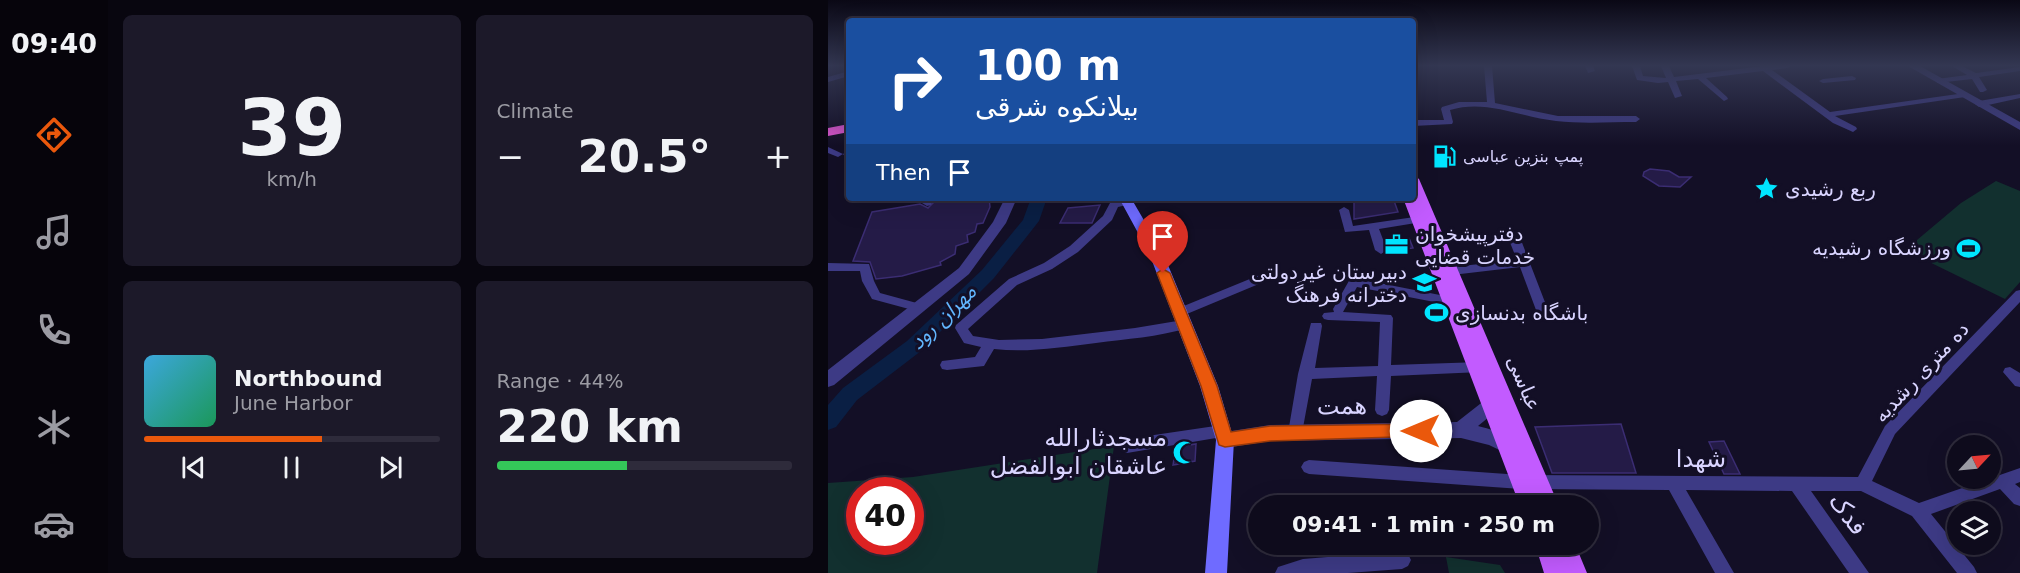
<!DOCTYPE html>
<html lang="en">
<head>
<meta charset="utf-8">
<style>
  body { margin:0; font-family:"DejaVu Sans","Noto Sans Arabic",sans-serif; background:#1c1929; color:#f1f3f6; height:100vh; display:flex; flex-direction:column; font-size:22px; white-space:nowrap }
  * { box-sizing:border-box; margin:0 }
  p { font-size:20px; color:#9b9ba3 }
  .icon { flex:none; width:33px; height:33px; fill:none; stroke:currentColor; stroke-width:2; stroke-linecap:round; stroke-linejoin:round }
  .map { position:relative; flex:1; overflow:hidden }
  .side { display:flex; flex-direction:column; gap:15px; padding:15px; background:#08060f; width:720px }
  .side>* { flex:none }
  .banner { position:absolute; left:18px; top:18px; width:570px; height:183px; border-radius:6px; box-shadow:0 6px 24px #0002,0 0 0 2px #2e2b3b; background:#1a4fa0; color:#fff; overflow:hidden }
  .needle { width:39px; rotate:64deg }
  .buttons { position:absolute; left:1119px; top:435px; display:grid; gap:12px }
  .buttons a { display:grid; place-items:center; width:54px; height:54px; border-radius:50%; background:#0e0b1c; box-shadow:0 6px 24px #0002,0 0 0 2px #2e2b3b; font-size:30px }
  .speed { position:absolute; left:18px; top:477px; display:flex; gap:12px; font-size:30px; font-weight:700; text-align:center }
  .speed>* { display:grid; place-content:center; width:78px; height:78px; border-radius:50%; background:#0e0b1c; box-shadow:0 6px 24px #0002,0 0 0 2px #2e2b3b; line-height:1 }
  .speed .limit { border:9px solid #d22; background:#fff; color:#111 }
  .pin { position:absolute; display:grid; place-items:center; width:51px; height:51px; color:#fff; margin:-62px -26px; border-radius:50% 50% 50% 0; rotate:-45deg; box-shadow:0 0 6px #0007 }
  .pin .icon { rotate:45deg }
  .me { position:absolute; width:66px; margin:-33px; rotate:270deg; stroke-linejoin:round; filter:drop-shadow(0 0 4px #0008) }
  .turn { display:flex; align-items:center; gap:21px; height:126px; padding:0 30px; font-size:27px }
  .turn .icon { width:78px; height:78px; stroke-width:2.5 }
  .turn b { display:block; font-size:42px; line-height:51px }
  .then { display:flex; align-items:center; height:57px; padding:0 30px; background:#0003; gap:12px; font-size:22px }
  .big { font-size:45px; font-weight:800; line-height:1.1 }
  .side .tile { flex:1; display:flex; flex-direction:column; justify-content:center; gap:9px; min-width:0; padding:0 21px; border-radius:9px; background:#1c1929 }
  .side .dial { align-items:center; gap:0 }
  .dial b { font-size:78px; line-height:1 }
  .song { display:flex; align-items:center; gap:18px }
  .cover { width:72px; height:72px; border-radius:9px; background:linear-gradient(135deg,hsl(200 70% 55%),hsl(150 70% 35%)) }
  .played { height:6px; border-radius:3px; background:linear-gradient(90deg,#ea580c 60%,#2e2b3b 60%) }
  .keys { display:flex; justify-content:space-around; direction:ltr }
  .heat { display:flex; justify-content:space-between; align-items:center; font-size:33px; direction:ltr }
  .charge { height:9px; border-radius:4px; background:linear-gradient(90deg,#34c759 44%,#2e2b3b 0) }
  .side .tiles { flex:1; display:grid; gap:15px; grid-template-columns:repeat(2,1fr) }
  .trip { position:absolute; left:420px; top:495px; width:351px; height:60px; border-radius:30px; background:#0e0b1c; box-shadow:0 6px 24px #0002,0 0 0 2px #2e2b3b; font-weight:800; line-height:60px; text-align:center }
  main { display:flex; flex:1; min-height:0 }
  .tabs { display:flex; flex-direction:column; width:108px; justify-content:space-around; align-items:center; background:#06040b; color:#9b9ba3 }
  .tabs .icon { width:42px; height:42px }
  .tabs .on { color:#ea580c }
  .tabs b { font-size:27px; color:#f1f3f6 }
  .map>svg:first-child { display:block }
</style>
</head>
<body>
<main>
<nav class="tabs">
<b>09:40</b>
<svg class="icon on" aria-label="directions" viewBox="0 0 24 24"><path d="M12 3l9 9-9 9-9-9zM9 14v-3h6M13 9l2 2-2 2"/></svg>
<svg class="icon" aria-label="music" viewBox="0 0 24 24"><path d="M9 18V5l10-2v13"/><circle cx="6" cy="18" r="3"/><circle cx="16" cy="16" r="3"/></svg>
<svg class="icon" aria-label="phone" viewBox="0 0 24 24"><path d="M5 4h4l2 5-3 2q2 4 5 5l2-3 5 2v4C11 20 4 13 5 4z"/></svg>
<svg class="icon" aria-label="climate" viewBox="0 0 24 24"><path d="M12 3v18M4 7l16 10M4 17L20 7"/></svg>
<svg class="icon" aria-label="car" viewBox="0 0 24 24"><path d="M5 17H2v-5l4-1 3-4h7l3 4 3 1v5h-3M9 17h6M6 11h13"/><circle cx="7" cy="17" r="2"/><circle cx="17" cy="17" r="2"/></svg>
</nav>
<section class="side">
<div class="tiles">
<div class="tile dial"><b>39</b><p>km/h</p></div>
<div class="tile"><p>Climate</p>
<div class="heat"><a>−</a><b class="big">20.5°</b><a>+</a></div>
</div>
<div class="tile">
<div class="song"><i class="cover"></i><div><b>Northbound</b><p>June Harbor</p></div></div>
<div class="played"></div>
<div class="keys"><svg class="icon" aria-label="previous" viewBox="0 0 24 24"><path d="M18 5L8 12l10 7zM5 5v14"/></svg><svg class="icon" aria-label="pause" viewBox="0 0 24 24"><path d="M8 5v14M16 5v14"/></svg><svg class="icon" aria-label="next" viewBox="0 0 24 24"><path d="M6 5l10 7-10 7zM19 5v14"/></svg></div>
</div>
<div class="tile"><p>Range · 44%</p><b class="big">220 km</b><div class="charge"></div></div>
</div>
</section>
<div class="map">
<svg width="1192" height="573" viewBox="0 0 1192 573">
  <rect width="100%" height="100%" fill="#130f26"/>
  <path fill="#12302f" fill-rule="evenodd" d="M1168,181L1192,191V282L1177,299L1089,256V240L1133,203Z
    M286,446L269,573H0V483L85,477ZM82,490V542H32V490Z
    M618,557L672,565L677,573H621Z"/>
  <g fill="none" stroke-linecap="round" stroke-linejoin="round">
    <path fill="#0a1f44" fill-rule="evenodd" d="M203,198H219L211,221L166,278L93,351L29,400L8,427L0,430V405L15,388L79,341L154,270L195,220Z"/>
  </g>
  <path fill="#241b47" stroke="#3b2d73" stroke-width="1.5" d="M822,169L841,171L851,177H863L852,187L831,186L815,176L816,172Z
    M125,198H161L162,207L155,223L149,224L147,232L139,235L140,242L128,246L127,254L112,262L113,265L74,276L48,279L42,262L25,261L44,212L92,204L100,208L107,201Z
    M526,198H565L570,212L526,219Z
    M272,205L264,223H232L240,208Z
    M581,238L585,248L560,252L558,242Z
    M793,424L808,473H724L707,427Z
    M896,441L912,474H896L881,442Z
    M368,444L367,461L345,465L348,447Z"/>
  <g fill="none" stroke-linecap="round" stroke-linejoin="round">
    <path fill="#3d3a85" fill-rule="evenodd" d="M656,66H664L667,103L730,116H808L812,119L808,122C782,122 754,124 728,121C692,117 658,99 622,110L625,122L624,124L585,126V120H616L613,109L614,107L631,102H659Z
      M757,66H765L767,71L760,73Z
      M804,66H812L815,76L838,78L833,66H841L846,77L935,66H963L959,68L944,70L1002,112L1137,93L1141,95L1137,97L1007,116L1028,127L1029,129L1025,132L1005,123L935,71L878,78L899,97L900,99L896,101L870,79L848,81L854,96L847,98L840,82L830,83L809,80Z
      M1124,66H1134L1148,73L1192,67V71L1151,77L1159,90L1155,92H1152L1144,79L1109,83V79L1139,75Z
      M21,71V76L0,82V77Z
      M1024,76L1028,78L1027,80L995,83L991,81L995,79Z
      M1192,94V98L1151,107L1147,104L1151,101Z
      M0,147L15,154L10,157L0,153Z
      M20,151H21V159L18,158L15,154Z
      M96,198H106L103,205L99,206L94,203Z
      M299,199L303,200L304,202L303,204L290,207L284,220L250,252L224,269L189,285L140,329L145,336L171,340L214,339L307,328L355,320L360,322L361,325L360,328C330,337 298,339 268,343C234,347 200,353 166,349L156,366L119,370L114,369L112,365L114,361L147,357L153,347L136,343L127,328L128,325L181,279L216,263L242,246L275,216L282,203Z
      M516,207L521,210L525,226L600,215L605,218L600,221L551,229L559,250L553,254L547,250L541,230L517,232L511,210Z
      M687,237L693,240L720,310L718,313L714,314L708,310L692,267L624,275L618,271L624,267L689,260L681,240Z
      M0,263L41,264L46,281L52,293L96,305L98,308L92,312L44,299L34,281L32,271H0Z
      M434,274L440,278L438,281L354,316H346L344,313L346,310Z
      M526,278L627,298L633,302L627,306L529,287L515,312L563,315L565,318L563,365L653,362L658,363L660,367L658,371L653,372L563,376L561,410L559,414L554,416L549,414L547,410L549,376L484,379L474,433L472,437L467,439L462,437L460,433L470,374L483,323H493L494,326L487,368L550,366L552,322L500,320L496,319L494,316L496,313L506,312L505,309L522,279Z
      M1192,290V302L1067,434L1044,481L1091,503L1192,468V482L1187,484L1192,488V506L1186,504L1172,489L1103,514L1146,567L1149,573H1129L1084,516L1033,491H983L1041,573H1021L964,491L858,490L906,573H887L841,490L693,489L481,474L476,472L473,467L476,462L481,460L693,475L1030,477L1057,426L1188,291Z
      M1182,367L1192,373V387L1187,386L1175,372L1177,368Z
      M394,425L399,427L401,431L399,435L394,437L299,453L294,451L291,446L294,441L299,439Z
      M574,551L580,554L583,560L580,566L574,569L520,573H447L450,567L475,559Z"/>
    <path fill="#3d3a85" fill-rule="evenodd" d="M1080,66H1092L1192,122V130Z
      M177,198H189L178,223L141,274L6,385L0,387V370L131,268L165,222Z
      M672,391L678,393L681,398L678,403L650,426C664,430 687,434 693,448L691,454L684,456L661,445L633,438L442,441L397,448L390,446L388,440L390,434L397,432L442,425L629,422L666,393Z"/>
    <path fill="#6f6bff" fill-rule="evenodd" d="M291,198H303L335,253L390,386L406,440L399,573H377L388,440L372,386L321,253Z"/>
    <path fill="#c25bff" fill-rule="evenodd" d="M585,175L591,179L731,506H692L575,198H585Z
      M707,544H747L759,573H716Z"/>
    <path fill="#e055d1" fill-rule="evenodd" d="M21,124V132L0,136V128Z"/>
  </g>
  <linearGradient id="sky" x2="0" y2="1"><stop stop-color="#0a0815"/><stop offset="0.45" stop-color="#333752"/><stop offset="1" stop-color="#333752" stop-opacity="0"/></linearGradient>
  <rect width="1192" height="146" fill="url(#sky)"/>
  <path fill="#ea580c" stroke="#983908" stroke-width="1.5" d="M335,269L342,273L389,386L403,432L442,426L593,424L599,426L602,431L599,436L442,441L397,447L391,445L373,386L329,273Z"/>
  <defs>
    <symbol id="fuel-bare" viewBox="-9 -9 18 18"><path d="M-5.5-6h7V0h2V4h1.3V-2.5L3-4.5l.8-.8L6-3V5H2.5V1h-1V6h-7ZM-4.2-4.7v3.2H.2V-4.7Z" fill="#00e5ff" stroke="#130f26" stroke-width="2.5" paint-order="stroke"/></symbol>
    <symbol id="sight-bare" viewBox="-9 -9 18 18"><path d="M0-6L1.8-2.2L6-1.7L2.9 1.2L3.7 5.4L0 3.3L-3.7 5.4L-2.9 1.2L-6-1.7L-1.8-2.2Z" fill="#00e5ff" stroke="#130f26" stroke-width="2.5" paint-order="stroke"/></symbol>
    <symbol id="office-bare" viewBox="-9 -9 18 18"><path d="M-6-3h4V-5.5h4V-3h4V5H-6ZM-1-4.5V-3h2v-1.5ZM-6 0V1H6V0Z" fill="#00e5ff" stroke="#130f26" stroke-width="2.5" paint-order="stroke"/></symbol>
    <symbol id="stadium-bare" viewBox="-9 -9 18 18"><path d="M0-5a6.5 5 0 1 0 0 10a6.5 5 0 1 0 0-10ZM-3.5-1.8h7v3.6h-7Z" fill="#00e5ff" stroke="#130f26" stroke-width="2.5" paint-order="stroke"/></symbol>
    <symbol id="school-bare" viewBox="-9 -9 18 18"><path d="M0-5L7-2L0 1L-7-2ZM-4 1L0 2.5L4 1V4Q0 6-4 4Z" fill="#00e5ff" stroke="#130f26" stroke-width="2.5" paint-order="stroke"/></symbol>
    <symbol id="mosque-bare" viewBox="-9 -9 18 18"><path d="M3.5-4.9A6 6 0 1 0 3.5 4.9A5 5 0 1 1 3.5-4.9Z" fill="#00e5ff" stroke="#130f26" stroke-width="2.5" paint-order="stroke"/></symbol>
  </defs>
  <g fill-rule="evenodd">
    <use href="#fuel-bare" x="600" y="140" width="33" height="33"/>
    <use href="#sight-bare" x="922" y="172" width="33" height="33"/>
    <use href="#office-bare" x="552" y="228" width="33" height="33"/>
    <use href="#stadium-bare" x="1124" y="232" width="33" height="33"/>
    <use href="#school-bare" x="580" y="266" width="33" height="33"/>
    <use href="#stadium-bare" x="592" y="296" width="33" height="33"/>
    <use href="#mosque-bare" x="340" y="436" width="33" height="33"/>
  </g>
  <g text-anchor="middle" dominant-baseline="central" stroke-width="6" stroke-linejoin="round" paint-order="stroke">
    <g font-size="16" fill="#d9d4ff" stroke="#130f26" text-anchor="start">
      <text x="635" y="156">پمپ بنزین عباسی</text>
    </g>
    <g font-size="20" fill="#d9d4ff" stroke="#130f26" text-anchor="start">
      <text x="957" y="189">ربع رشیدی</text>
      <text x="587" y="234">دفترپیشخوان<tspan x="587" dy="23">خدمات قضایی</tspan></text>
      <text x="1123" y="248" text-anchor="end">ورزشگاه رشیدیه</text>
      <text x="579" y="272" text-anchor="end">دبیرستان غیردولتی<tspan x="579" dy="23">دخترانه فرهنگ</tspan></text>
      <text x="627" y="313">باشگاه بدنسازی</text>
    </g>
    <g font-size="20" fill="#d9d4ff" stroke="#130f26">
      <text transform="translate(1093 372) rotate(-47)">ده متری رشدیه</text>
      <text transform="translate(696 383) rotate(67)">عباسى</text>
    </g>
    <g font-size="21" font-style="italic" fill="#62b6ff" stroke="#130f26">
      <text transform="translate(115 317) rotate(-44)">مهران رود</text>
    </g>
    <g font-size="24" fill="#d9d4ff" stroke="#130f26">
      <text transform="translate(514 406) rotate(-1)">همت</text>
      <text x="873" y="459">شهدا</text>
      <text transform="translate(1020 514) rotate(54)">فدک</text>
    </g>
    <g font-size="24" fill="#d9d4ff" stroke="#130f26" text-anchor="end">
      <text x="339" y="438">مسجدثارالله<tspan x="339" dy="28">عاشقان ابوالفضل</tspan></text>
    </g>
  </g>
</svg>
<div class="buttons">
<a><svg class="needle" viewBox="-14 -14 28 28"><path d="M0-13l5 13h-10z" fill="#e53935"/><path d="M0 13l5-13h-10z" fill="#9b9ba3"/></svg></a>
<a><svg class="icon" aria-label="layers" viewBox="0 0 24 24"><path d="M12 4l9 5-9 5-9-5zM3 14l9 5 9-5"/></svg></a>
</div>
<div class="speed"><div class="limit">40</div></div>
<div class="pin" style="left:335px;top:273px;background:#d93025"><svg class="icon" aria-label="arrive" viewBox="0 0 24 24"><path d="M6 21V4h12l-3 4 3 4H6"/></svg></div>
<svg class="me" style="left:593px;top:431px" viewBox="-20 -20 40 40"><circle r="19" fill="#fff"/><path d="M0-13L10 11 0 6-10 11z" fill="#ea580c"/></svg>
<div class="trip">09:41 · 1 min · 250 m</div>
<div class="banner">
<div class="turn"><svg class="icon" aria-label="right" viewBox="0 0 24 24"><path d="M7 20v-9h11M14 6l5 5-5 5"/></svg><div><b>100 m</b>بیلانکوه شرقی</div></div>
<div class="then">Then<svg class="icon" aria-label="arrive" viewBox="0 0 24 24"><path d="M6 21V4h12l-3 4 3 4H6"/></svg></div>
</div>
</div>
</main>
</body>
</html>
